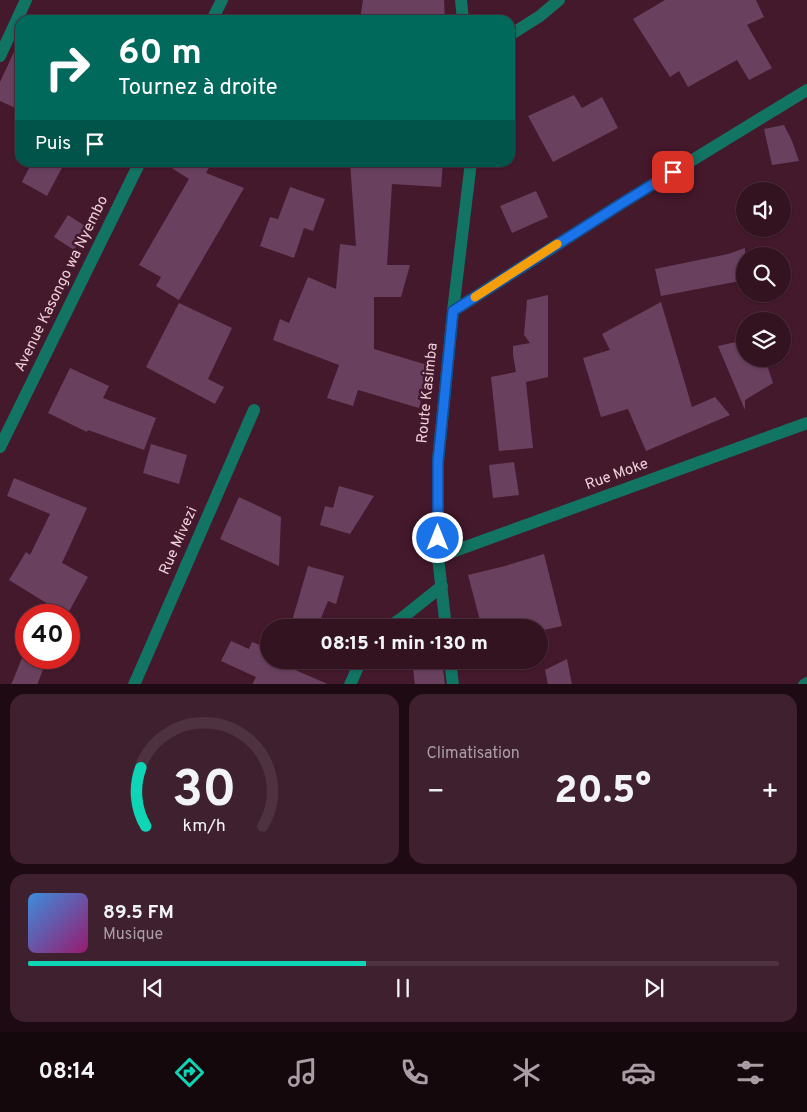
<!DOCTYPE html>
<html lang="fr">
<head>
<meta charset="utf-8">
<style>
  body { margin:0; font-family:Overpass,sans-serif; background:#3f202e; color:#f1f3f6; height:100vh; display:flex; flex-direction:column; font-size:19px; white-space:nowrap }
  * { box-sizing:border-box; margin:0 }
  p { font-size:16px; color:#a99ea5 }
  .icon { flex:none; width:28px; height:28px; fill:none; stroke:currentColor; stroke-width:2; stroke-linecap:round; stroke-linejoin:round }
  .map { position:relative; height:684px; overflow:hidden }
  .sheet { display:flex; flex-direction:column; gap:10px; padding:10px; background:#1d0a12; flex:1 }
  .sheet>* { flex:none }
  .hud { position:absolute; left:15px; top:15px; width:500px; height:152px; border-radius:15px; box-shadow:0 1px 4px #0004,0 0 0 1px #4e323f; background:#00695c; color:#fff; overflow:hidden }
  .fabs { position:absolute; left:736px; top:182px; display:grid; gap:10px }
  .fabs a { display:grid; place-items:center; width:55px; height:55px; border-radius:50%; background:#341321; box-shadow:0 1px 4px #0004,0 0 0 1px #4e323f; font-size:25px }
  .speed { position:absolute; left:15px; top:604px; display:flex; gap:10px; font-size:25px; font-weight:700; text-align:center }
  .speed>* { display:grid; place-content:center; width:65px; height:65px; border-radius:50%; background:#341321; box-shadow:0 1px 4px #0004,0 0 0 1px #4e323f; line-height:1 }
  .speed .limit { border:8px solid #d22; background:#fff; color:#111 }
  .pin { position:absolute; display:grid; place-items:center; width:42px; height:42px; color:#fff; margin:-21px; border-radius:10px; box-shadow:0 2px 8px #0006 }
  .me { position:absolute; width:55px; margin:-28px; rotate:0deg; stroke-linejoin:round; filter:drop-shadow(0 0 4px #0008) }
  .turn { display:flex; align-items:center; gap:18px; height:105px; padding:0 20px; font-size:22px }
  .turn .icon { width:65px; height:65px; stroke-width:2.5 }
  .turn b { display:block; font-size:35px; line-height:42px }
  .then { display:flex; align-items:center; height:48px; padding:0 20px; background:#0003; gap:10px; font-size:19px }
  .big { font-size:38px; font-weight:800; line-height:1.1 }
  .sheet .widget { flex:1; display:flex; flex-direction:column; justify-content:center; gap:8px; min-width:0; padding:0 18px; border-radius:15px; background:#3f202e }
  .sheet .dial { align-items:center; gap:0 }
  .dial svg { height:130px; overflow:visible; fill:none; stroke:#4e323f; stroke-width:7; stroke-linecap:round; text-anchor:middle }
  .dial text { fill:#f1f3f6; stroke:none }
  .song { display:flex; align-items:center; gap:15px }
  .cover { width:60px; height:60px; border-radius:8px; background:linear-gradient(135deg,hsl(210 70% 55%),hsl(320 70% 35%)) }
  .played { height:5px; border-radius:2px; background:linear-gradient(90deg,#0dd5b5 45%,#4e323f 45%) }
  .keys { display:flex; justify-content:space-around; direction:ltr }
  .heat { display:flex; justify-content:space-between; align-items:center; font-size:28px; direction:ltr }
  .sheet .tiles { flex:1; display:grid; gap:10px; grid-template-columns:1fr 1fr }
  .widget:last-child { grid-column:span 2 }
  .trip { position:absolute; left:260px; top:619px; width:288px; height:50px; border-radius:25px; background:#341321; box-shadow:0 1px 4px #0004,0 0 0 1px #4e323f; font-weight:800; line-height:50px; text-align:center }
  .menu { display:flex; height:80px; justify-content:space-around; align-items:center; background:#15080d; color:#a99ea5 }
  .menu .icon { width:35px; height:35px }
  .menu .active { color:#0dd5b5 }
  .menu b { font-size:22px; color:#f1f3f6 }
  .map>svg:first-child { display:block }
</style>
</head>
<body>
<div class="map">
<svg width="807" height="685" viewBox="0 0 807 685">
  <rect width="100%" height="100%" fill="#45192c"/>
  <path fill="#69415f" d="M363,0H444L445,20H360Z
    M665,0H756L764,17L747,25L772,68L749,80L737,60L688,87L679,71L670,77L633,19Z
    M20,39V110L0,101V82Z
    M574,95L582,108L602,97L618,128L553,162L528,116Z
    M784,125L792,141L799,161L772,165L764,129Z
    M32,162H65L47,196L22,182Z
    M162,162H212L206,173L244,188L179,300L156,286L161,277L139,265L189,179Z
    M350,162H443L441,187L392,184L387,265H410L401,297H374V349L424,364L432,363L419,408L358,390L353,406L327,398L339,365L273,340L280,319L289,323L308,277L336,289L340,244L356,246Z
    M290,187L325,199L313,231L304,228L294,258L260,246L270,217L278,219Z
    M536,191L548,217L512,233L500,206Z
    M68,215L88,228L74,250L54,237Z
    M745,248V280L661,296L655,269L728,254Z
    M548,295V377L526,382L533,448L499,451L491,377L516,372L513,355V346L530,343L524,335L527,300Z
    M661,302L692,407L715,397L730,415L646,451L628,409L601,417L583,358L610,350L602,334Z
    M179,303L232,328L208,379L224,387L215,404L146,367Z
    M745,340V359H765L773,383L745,400V410L718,346Z
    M70,368L109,386L103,398L156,418L144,450L88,430L87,432L48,413Z
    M151,444L187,455L179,484L143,473Z
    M514,462L519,495L493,498L489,465Z
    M14,478L87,508L62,563L88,577L67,615H66L9,580L26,552L30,555L50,514L7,496Z
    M339,486L374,496L350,534L320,525L325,506L333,508Z
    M239,497L281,517L279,566L220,539Z
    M544,554L562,626L539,631V628H482L468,575L505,566Z
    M308,566L344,576L336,604L328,601L317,628H290Z
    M231,641L249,649L252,642L269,649V660H272L330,685H252L256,677L221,661Z
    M22,658L44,667L37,685H11Z
    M567,659L572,685H548L545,670Z
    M412,660H442L445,685H415Z"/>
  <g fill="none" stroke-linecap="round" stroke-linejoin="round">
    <path stroke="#127463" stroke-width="12" d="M461,0L463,20
      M212,20L222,0
      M510,35L540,16L559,0
      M0,56L26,0
      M453,311L624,202L807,90
      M0,447L140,162
      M438,557L807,423
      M387,628L402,618L442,586
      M446,628L438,557V461L453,311L471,162
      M450,660L453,685
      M134,685L254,410
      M350,685L361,660
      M804,685L807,683"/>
  </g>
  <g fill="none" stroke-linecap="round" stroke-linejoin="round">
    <defs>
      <path id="route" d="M438,538V461L453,311L624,202L673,172"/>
    </defs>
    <use href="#route" stroke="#114b97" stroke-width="12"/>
    <use href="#route" stroke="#1a73e8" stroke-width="9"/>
    <path stroke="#f59e0b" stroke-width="9" d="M475,297L557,244"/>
  </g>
  <g text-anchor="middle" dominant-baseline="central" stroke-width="5" stroke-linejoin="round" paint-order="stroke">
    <g font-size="15" fill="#efd1da" stroke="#45192c">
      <text transform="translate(62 284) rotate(-64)">Avenue Kasongo wa Nyembo</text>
      <text transform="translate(428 393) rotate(-84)">Route Kasimba</text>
      <text transform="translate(617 475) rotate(-20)">Rue Moke</text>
      <text transform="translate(179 541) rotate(-66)">Rue Mivezi</text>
    </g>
  </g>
</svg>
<div class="fabs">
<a><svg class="icon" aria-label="sound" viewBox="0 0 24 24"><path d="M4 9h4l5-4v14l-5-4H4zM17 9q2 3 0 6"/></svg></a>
<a><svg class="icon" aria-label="search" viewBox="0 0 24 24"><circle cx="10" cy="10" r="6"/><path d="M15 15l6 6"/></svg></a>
<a><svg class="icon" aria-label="layers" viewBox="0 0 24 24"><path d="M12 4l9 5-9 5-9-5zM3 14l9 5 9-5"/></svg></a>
</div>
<div class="speed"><div class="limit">40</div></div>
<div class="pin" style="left:673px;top:172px;background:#d93025"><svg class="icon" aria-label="arrive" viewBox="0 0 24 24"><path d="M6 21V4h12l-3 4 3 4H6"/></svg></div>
<svg class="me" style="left:438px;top:538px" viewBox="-20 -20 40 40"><circle r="17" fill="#1a73e8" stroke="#fff" stroke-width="3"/><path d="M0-11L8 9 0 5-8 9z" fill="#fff"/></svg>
<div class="trip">08:15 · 1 min · 130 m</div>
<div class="hud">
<div class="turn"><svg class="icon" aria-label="right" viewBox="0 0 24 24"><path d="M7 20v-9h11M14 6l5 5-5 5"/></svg><div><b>60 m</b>Tournez à droite</div></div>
<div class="then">Puis<svg class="icon" aria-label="arrive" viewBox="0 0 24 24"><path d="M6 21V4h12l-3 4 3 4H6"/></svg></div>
</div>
</div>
<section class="sheet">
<div class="tiles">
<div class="widget dial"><svg viewBox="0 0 100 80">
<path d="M14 69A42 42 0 1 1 86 69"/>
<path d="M14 69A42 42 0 0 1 11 33" stroke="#0dd5b5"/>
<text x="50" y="56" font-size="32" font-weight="700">30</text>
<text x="50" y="72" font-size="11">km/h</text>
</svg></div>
<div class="widget"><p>Climatisation</p>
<div class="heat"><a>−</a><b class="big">20.5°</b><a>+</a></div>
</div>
<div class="widget">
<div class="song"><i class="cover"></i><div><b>89.5 FM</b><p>Musique</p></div></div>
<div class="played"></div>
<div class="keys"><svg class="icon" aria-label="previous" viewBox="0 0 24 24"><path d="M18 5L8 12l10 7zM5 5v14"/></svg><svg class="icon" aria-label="pause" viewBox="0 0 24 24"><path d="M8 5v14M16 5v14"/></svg><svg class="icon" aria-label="next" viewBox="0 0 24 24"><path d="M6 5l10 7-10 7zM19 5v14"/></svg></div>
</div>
</div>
</section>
<nav class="menu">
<b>08:14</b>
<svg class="icon active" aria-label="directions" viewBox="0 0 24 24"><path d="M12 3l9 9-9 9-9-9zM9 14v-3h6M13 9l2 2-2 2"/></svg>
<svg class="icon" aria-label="music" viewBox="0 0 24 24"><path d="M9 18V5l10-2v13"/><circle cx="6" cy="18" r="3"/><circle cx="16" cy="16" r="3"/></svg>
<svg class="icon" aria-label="phone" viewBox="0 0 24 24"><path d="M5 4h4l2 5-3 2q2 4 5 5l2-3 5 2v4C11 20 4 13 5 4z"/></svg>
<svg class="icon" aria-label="climate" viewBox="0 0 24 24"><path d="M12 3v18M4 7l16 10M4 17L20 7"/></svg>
<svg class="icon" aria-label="car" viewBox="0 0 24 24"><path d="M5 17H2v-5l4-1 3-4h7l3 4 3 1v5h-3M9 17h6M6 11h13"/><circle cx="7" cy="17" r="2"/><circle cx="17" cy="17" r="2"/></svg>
<svg class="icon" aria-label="filters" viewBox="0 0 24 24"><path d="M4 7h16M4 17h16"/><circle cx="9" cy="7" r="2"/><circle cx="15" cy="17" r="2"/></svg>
</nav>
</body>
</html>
